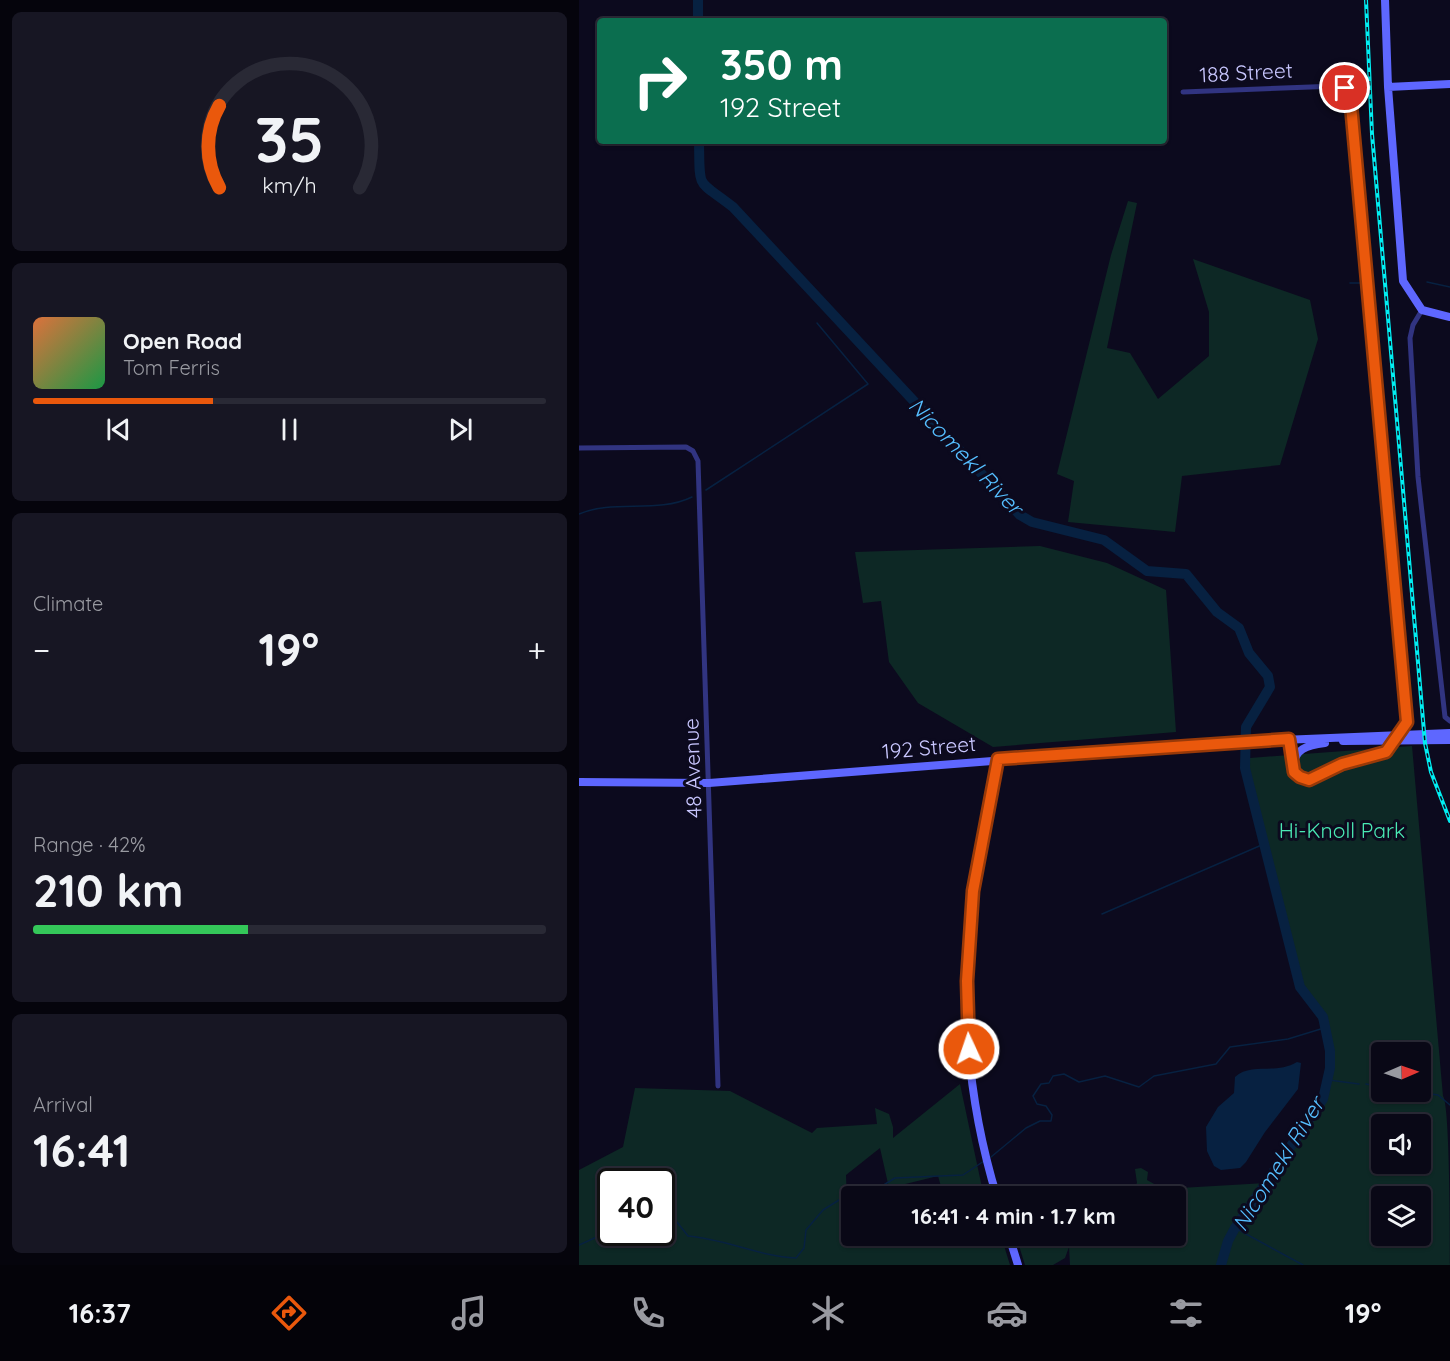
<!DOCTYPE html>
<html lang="en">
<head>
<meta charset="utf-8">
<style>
  body { margin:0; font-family:Quicksand,sans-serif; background:#171623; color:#f1f3f6; height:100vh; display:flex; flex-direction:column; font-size:22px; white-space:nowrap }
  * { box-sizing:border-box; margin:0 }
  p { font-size:20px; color:#999aa1 }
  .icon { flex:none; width:33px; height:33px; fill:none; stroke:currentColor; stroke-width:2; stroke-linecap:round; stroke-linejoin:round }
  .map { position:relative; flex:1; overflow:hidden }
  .details { display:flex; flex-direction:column; gap:12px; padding:12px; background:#05040c; width:579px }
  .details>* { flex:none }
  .guide { position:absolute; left:18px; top:18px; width:570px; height:126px; border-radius:6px; box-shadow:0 2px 4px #0004,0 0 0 2px #292935; background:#0b6e4f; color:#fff; overflow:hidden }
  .needle { width:39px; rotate:88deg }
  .buttons { position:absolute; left:792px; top:1042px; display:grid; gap:12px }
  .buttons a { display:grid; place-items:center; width:60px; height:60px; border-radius:6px; background:#090816; box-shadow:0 2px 4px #0004,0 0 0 2px #292935; font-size:30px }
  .speed { position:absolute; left:18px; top:1168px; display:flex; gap:12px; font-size:30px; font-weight:700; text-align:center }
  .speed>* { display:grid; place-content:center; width:78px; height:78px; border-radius:50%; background:#090816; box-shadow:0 2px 4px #0004,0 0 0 2px #292935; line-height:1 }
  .speed .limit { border:3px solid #111; border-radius:9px; background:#fff; color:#111 }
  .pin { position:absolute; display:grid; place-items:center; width:51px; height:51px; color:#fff; margin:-26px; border:3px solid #fff; border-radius:50%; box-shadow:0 2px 6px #0007 }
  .me { position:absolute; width:66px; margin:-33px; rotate:357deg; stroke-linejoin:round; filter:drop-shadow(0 0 4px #0008) }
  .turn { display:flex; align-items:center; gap:21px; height:126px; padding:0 24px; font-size:27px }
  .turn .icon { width:78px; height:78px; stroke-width:2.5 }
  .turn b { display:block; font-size:42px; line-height:51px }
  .big { font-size:45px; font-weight:700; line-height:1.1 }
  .details .widget { flex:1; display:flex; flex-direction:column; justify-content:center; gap:9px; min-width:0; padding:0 21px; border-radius:9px; background:#171623 }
  .details .dial { align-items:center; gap:0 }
  .dial svg { height:156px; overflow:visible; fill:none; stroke:#292935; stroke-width:7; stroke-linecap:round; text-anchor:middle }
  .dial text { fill:#f1f3f6; stroke:none }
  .song { display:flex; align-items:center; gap:18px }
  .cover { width:72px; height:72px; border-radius:9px; background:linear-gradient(135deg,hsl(20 70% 55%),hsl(140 70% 35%)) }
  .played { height:6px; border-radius:3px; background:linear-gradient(90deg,#ea580c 35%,#292935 35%) }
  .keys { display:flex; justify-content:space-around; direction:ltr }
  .heat { display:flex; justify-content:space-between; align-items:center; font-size:33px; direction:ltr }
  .charge { height:9px; border-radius:4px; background:linear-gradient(90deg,#34c759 42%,#292935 0) }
  .trip { position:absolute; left:262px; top:1186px; width:345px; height:60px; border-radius:6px; background:#090816; box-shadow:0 2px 4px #0004,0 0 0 2px #292935; font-weight:700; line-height:60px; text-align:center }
  .dock { display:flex; height:96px; justify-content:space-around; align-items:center; background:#040309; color:#999aa1 }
  .dock .icon { width:42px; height:42px }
  .dock .selected { color:#ea580c }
  .dock b { font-size:27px; color:#f1f3f6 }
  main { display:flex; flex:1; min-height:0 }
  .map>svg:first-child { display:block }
</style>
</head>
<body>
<main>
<section class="details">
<div class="widget dial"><svg viewBox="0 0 100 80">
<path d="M14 69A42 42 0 1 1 86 69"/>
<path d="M14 69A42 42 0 0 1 14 27" stroke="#ea580c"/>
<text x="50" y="56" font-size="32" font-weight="700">35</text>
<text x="50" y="72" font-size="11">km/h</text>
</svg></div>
<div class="widget">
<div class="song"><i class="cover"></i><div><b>Open Road</b><p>Tom Ferris</p></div></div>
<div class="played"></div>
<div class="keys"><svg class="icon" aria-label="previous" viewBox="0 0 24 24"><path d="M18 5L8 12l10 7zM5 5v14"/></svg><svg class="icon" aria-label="pause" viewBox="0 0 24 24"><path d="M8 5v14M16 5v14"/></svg><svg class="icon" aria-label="next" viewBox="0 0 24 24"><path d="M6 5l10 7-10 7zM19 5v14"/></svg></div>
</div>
<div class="widget"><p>Climate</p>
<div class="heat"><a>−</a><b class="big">19°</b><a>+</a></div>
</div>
<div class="widget"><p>Range · 42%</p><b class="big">210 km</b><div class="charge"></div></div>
<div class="widget"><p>Arrival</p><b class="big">16:41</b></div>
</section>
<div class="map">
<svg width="871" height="1265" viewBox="0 0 871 1265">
  <rect width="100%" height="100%" fill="#0c0a1e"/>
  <path fill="#0d2825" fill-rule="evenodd" d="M549,201L558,203L528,348L551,353L579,399L630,356V312L614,259L731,300L739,339L701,465L603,476L596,532L489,522L495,481L478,474L532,255Z
    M461,546L528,563L587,590L597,732L414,747L339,703L310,662L302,601L284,603L276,552Z
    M833,746L864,1096C871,1105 871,1242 871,1265H491L490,1247L486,1258L474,1265H446L437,1236H597V1197H460L493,1192L553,1190L558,1183L556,1169L562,1168L569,1172L568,1180L584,1189L687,1183C707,1153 741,1111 748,1076C755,1041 731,1003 719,971C705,932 697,892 687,852C680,820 667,791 671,758ZM802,1053H842V1092H802ZM802,1125H842V1164H802ZM802,1197H842V1236H802Z
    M381,1084L405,1197H365L359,1176L310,1188L301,1148L267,1175L268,1203L273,1202V1236H422L431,1265H0V1170L44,1147L56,1088L151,1091L233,1133L238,1128L298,1124L296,1108L310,1114L314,1127V1138ZM32,1182H82V1233H32Z"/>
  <path fill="#072141" d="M718,1062L722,1063L719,1089L686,1132L667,1162L661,1168L642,1170L635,1166L628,1151L627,1127L639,1107L655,1093L656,1077C672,1062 697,1075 718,1062Z"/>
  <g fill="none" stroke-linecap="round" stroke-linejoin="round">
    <path stroke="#072141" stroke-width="1.5" d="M848,282L871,287
      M771,283H783
      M127,490L289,384L238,323
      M0,514C35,499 78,514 113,497
      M523,914L685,844
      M750,1080L780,1084
      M787,1084L802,1087
      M839,1092L859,1095L871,1105
      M412,1157L447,1128L461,1121H472L473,1115L467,1106L458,1104L454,1096L462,1084L470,1083L474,1076L485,1074L500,1082L526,1076L560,1087L575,1076L637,1064L651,1047L709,1039L745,1028
      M53,1182L64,1179L67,1182
      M82,1202L109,1236C146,1239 179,1256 217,1258L225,1248L227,1230L244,1210L276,1190L295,1191L316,1178L384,1175L405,1161
      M656,1228L724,1265
      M0,1245L20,1236L27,1215L26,1189L32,1188"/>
    <path stroke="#072141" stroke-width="10" d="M119,0V21
      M120,141C121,192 117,178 154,207L441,515L453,522L525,540L568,571L607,574L638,612L660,628L670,653L689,676L691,687L667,727L666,768L721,987L744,1017L751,1051V1068L744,1099L656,1228L649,1241L642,1265"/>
    <path stroke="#313481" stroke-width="5" d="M604,92L758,86L766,88L771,94L828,722L807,752L763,764L730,780C710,775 712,757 710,739
      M843,310L834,325L831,338L839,477L866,717L871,721
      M0,448L107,447L114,451L119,461L139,1086"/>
    <path stroke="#5e67ff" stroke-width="8" d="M806,0L809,87L824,281L843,310L871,317
      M809,87L871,84
      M764,741L871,740
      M714,768C715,749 728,745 746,743
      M0,782L130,783L656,742L871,733
      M418,1197C388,1100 379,990 394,889C401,846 410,803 419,759
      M430,1236L439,1265"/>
    <defs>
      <path id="rail" d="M787,0L793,134L846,743L852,772L871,821"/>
    </defs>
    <use href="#rail" stroke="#00eef2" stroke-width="4"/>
    <use href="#rail" stroke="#0c0a1e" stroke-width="1.5" stroke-dasharray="4.5" stroke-linecap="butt"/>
  </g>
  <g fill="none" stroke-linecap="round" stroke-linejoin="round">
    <defs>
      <path id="route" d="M390,1049L388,981L394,891L419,759L710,739L715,772L721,777L730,780L763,764L807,752L828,722L771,94L766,88"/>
    </defs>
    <use href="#route" stroke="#983908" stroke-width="15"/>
    <use href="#route" stroke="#ea580c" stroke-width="10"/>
  </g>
  <g text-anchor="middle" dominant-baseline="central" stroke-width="6" stroke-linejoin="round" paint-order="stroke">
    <g font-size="21" fill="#c9c7ff" stroke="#0c0a1e">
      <text transform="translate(667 72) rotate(-3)">188 Street</text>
      <text transform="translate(350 747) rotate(-5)">192 Street</text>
      <text transform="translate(113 768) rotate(-92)">48 Avenue</text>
    </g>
    <g font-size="21" fill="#4ae9b4" stroke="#0c0a1e">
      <text x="763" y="830">Hi-Knoll Park</text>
    </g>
    <g font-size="22" font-style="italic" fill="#55beff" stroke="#0c0a1e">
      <text transform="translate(387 456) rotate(46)">Nicomekl River</text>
      <text transform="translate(699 1164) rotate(-58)">Nicomekl River</text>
    </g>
  </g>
</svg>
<div class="buttons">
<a><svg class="needle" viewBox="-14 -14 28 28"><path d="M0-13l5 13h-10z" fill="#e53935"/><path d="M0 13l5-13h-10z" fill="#999aa1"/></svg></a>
<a><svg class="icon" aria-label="sound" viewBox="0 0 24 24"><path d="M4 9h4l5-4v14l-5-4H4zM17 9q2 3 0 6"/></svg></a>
<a><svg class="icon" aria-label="layers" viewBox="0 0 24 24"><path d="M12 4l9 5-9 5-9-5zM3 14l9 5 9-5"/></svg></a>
</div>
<div class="speed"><div class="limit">40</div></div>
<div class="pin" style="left:766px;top:88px;background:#d93025"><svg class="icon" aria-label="arrive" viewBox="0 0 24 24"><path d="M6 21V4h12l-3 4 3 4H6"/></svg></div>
<svg class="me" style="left:390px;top:1049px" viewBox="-20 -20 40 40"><circle r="17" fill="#ea580c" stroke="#fff" stroke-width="3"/><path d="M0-11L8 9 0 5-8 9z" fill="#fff"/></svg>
<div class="trip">16:41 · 4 min · 1.7 km</div>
<div class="guide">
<div class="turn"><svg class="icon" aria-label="right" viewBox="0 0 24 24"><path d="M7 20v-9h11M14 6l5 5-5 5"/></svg><div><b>350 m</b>192 Street</div></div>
</div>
</div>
</main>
<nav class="dock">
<b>16:37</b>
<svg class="icon selected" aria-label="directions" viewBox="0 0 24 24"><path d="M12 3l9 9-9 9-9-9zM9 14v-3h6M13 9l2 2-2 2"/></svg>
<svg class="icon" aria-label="music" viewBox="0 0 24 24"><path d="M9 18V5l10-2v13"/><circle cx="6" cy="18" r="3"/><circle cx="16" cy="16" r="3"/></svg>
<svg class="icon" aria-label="phone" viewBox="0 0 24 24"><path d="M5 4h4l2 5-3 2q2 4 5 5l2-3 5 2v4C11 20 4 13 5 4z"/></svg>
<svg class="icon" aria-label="climate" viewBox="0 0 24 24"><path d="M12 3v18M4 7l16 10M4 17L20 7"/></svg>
<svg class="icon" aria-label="car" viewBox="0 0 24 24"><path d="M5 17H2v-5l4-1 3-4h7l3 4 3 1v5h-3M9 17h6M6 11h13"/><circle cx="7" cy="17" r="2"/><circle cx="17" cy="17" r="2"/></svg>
<svg class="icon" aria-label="filters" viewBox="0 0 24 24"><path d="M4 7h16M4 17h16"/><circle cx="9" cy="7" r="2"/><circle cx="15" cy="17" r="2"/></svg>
<b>19°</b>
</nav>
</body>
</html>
